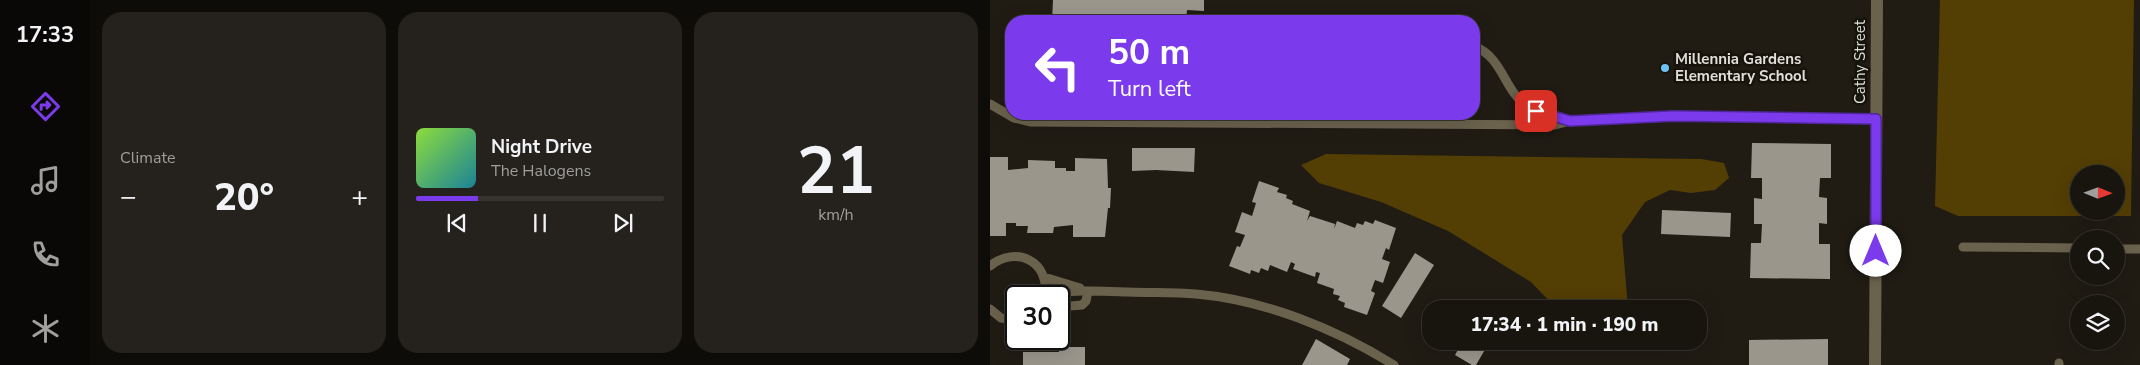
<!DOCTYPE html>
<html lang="en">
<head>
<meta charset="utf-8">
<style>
  body { margin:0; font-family:"Nunito Sans",sans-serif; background:#25221d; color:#f1f3f6; height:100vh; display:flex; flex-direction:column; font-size:19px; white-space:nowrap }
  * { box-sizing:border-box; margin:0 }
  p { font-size:16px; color:#9f9f9e }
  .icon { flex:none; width:28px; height:28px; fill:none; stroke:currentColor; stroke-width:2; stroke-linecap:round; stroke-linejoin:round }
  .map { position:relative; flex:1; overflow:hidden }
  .details { display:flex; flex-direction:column; gap:12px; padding:12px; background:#0d0c08; width:900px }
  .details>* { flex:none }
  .guide { position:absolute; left:15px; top:15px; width:475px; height:105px; border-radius:20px; box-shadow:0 5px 20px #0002,0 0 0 1px #36342f; background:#7c3aed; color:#fff; overflow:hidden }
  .needle { width:32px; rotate:91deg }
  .fabs { position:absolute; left:1080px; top:165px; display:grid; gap:10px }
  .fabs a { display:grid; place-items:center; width:55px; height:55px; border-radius:50%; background:#18150f; box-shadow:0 5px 20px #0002,0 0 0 1px #36342f; font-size:25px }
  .speed { position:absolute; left:15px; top:285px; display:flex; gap:10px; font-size:25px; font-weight:700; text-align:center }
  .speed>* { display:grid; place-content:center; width:65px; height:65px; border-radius:50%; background:#18150f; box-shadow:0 5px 20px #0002,0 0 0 1px #36342f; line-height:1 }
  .speed .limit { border:2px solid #111; border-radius:8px; background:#fff; color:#111 }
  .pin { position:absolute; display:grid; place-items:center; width:42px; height:42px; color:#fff; margin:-21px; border-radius:10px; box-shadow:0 2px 8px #0006 }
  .me { position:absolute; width:55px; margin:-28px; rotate:0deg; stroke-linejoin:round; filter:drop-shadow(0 0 4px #0008) }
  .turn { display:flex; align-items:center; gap:18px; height:105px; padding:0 20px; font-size:22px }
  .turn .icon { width:65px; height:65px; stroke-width:2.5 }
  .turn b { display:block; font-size:35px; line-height:42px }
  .big { font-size:38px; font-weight:800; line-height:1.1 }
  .details .widget { flex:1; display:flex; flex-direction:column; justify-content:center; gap:8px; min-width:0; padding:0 18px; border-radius:20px; background:#25221d }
  .details .dial { align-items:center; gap:0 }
  .dial b { font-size:65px; line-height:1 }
  .song { display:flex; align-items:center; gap:15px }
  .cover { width:60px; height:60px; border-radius:8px; background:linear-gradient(135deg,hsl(90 70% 55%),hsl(190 70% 35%)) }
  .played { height:5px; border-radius:2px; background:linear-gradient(90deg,#7c3aed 25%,#36342f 25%) }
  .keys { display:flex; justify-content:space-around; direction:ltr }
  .heat { display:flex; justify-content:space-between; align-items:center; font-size:28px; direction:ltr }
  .details .tiles { flex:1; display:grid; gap:12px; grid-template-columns:repeat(3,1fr) }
  .trip { position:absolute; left:432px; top:300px; width:285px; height:50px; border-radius:20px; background:#18150f; box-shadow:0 5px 20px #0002,0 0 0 1px #36342f; font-weight:800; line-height:50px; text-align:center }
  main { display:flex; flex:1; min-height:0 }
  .menu { display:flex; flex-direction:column; width:90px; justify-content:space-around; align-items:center; background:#0a0806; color:#9f9f9e }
  .menu .icon { width:35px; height:35px }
  .menu .active { color:#7c3aed }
  .menu b { font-size:22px; color:#f1f3f6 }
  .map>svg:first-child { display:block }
</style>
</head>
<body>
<main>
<nav class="menu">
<b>17:33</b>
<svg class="icon active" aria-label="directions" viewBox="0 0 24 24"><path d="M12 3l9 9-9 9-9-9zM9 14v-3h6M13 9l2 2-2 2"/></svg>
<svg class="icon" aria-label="music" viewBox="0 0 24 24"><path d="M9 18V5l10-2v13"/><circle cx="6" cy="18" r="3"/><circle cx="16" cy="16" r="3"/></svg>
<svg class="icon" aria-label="phone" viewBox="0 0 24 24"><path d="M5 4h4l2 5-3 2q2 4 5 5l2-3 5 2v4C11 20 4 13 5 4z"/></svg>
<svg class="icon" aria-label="climate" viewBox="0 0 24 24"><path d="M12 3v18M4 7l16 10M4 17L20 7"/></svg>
</nav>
<section class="details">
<div class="tiles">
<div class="widget"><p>Climate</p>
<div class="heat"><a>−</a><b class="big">20°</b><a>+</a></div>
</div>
<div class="widget">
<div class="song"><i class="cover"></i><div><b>Night Drive</b><p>The Halogens</p></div></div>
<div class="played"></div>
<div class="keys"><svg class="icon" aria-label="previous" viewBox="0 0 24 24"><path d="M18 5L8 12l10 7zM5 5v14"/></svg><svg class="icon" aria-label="pause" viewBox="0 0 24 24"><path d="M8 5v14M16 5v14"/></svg><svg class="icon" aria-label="next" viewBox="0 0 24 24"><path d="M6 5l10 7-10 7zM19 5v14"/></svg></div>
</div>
<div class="widget dial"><b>21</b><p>km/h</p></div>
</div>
</section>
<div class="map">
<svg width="1150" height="365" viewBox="0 0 1150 365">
  <rect width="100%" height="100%" fill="#201c14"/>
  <path fill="#533e04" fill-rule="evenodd" d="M950,0H1144L1141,216H968L945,206ZM1089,174H1126V211H1089Z
    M336,154L711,159L734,163L739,178L725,190L701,193L680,190L655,202L632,235L638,309H567L541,282L458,231L391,202L329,183L311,165Z"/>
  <path fill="#9b968c" d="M63,0H214V11L197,10L196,21H62Z
    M762,143L841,144V178H830L829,197L837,198V224L829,223V244H840V279L760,278L761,243H771L772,224H764V198L772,199V178H761Z
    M142,148H205L204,172L166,170L142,171Z
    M0,157H18V170L38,168V160L65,161V168H76V171H85V158L117,159L118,188H121L120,208H118L115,237H83V225L64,227L63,233H37L38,226H26V223H16V236H0Z
    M269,181L289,188L287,192L297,195L296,198L303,201L302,204L320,211L317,221L320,216L345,224L344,229L347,221L365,228L367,223L373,225L375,221L383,224L385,220L406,228L399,250L396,248L392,259L400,262L393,283L385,280L381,291L385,293L377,315L354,307L355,303L348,300L350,296L343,294L344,289L327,283L330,273L326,272L325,277L303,269L305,264L301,262L297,272L280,265L278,271L271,268L269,273L261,270L260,274L239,266L247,246L250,247L255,235L245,232L252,212L262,216L266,203L262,202Z
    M672,210L741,213L740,237L671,234Z
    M425,253L444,265L411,318L392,306Z
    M498,301L510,309H493Z
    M326,339L360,359L357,365H312Z
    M838,339V365H759V340Z
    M473,341H500L486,365H482L465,355Z
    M69,347H95V365H33V352H69Z"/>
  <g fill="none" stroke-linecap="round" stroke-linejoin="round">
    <path stroke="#6b624d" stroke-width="9" d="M484,46C512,57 514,89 536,106C549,115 566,115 580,121
      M0,104L24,118L41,122L565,125L580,121L684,117L886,119
      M314,114L329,122
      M256,123L274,114
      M973,247L1089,248
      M1126,249H1150
      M0,266C26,245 60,261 55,296
      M54,277L90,288
      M55,296C82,289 110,291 138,292C160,293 184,292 206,294C275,300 346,329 404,365
      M69,307L92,305L96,301L98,291
      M0,309L11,318L26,320
      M1069,365V363"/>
    <path stroke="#6b624d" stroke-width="12" d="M885,365L887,0"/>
  </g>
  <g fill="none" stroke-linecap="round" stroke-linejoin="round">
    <defs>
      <path id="route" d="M546,111L580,121L684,116L886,119V251"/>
    </defs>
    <use href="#route" stroke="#51269a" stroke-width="12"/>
    <use href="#route" stroke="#7c3aed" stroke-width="9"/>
  </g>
  <circle fill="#6dc2f3" stroke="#16130b" stroke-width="2" cx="675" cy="68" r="5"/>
  <g text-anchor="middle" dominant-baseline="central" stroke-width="5" stroke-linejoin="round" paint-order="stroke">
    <g font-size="15" font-weight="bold" fill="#e1ded9" stroke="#16130b" text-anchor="start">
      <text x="685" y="59">Millennia Gardens<tspan x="685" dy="17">Elementary School</tspan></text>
    </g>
    <g font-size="15" fill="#e1ded9" stroke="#16130b">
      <text transform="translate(870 62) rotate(-90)">Cathy Street</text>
    </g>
  </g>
</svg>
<div class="fabs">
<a><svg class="needle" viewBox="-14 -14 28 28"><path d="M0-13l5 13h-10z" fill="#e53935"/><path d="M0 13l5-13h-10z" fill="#9f9f9e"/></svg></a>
<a><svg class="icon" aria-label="search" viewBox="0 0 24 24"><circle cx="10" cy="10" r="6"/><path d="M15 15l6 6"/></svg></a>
<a><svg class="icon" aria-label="layers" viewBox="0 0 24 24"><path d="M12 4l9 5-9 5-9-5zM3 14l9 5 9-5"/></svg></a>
</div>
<div class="speed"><div class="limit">30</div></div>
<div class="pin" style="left:546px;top:111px;background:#d93025"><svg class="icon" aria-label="arrive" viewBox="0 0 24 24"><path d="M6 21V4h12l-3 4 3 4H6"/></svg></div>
<svg class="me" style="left:886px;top:251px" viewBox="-20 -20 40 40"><circle r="19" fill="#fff"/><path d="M0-13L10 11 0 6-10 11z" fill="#7c3aed"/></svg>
<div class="trip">17:34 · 1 min · 190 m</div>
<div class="guide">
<div class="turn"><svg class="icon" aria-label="left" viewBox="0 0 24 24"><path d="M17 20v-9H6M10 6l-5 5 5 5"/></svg><div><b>50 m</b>Turn left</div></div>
</div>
</div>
</main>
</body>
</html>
